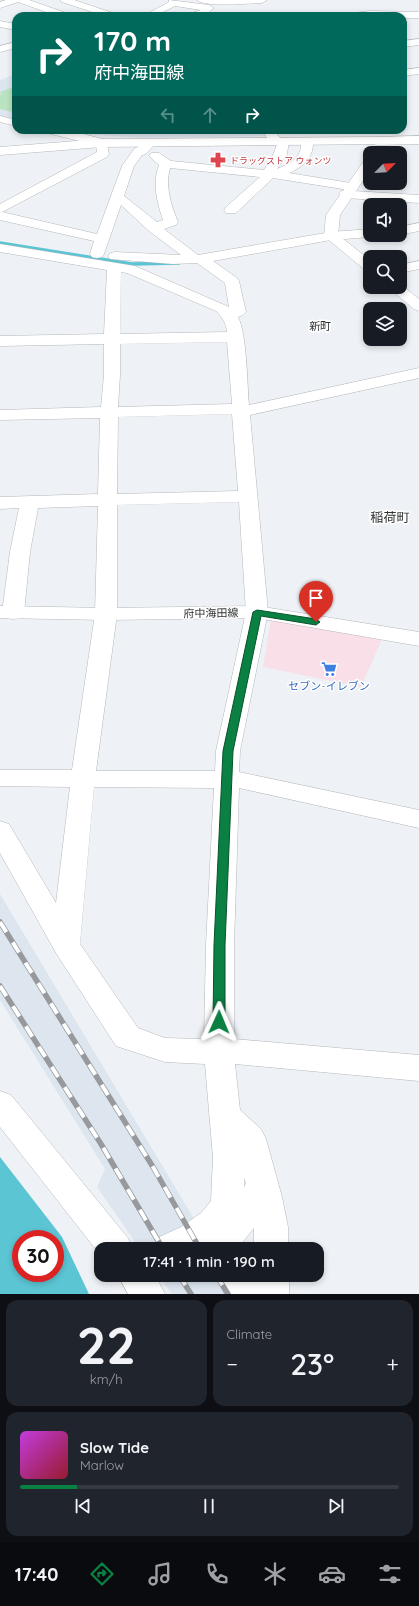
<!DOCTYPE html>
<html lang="en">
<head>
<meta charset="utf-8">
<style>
  body { margin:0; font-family:Quicksand,"Noto Sans JP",sans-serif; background:#20242c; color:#f1f3f6; height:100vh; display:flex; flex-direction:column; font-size:15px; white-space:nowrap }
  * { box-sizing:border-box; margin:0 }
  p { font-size:13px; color:#9ea1a6 }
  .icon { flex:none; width:22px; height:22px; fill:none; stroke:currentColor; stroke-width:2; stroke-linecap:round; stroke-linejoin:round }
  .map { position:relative; height:1294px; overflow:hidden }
  .drawer { display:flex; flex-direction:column; gap:6px; padding:6px; background:#0d0f14; flex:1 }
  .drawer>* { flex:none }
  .guide { position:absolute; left:12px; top:12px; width:395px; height:122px; border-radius:12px; box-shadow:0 2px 6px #0003; background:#00695c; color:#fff; overflow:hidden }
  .needle { width:26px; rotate:66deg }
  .fabs { position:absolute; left:363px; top:146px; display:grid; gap:8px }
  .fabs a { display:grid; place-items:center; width:44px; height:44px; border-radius:8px; background:#171b24; box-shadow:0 2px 6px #0003; font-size:20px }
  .speed { position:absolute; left:12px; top:1230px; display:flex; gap:8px; font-size:20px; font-weight:700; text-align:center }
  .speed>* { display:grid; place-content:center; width:52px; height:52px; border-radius:50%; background:#171b24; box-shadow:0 2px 6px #0003; line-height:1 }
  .speed .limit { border:6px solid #d22; background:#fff; color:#111 }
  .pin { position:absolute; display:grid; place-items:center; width:34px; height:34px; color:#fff; margin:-41px -17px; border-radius:50% 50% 50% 0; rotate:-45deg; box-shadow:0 0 4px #0007 }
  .pin .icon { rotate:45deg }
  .me { position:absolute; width:44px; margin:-22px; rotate:1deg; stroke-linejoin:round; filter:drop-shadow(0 0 3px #0008) }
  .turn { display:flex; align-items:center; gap:14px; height:84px; padding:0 16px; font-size:18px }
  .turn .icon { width:52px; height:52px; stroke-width:2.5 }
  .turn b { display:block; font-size:28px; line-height:34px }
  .lanes { display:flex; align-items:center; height:38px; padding:0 16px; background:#0003; justify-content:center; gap:20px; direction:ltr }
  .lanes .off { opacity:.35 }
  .big { font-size:30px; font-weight:600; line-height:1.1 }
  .drawer .tile { flex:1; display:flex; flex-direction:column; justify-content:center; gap:6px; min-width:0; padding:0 14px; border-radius:12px; background:#20242c }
  .drawer .dial { align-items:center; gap:0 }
  .dial b { font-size:52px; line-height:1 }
  .song { display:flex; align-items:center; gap:12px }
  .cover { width:48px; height:48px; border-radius:6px; background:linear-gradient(135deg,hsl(290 70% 55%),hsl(350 70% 35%)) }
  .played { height:4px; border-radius:2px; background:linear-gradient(90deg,#0b8043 15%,#363941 15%) }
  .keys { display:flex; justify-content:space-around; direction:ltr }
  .heat { display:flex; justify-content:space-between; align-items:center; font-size:22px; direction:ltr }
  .drawer .tiles { flex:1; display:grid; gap:6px; grid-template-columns:1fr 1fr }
  .tile:last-child { grid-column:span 2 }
  .trip { position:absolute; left:94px; top:1242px; width:230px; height:40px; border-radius:12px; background:#171b24; box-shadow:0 2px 6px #0003; font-weight:600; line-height:40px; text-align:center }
  .menu { display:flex; height:64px; justify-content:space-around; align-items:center; background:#090b0e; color:#9ea1a6 }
  .menu .icon { width:28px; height:28px }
  .menu .selected { color:#0b8043 }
  .menu b { font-size:18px; color:#f1f3f6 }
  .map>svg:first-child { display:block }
</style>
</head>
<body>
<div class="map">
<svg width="419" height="1294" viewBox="0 0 419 1294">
  <rect width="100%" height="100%" fill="#eef1f5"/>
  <path fill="#f9dfe7" d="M271,619L382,639L361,687L263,667Z"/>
  <path fill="#dde6ef" d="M16,74V120L0,117V80Z
    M65,130H266L270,136L141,138L87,134Z
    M0,894L212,1249H140L97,1187L105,1169L0,1000Z
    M158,1275H228L239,1294H172Z"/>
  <path fill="#bae3c1" d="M16,86V113L0,109V95L2,94L0,92Z"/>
  <path fill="#5cc5d3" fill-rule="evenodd" d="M0,1157L62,1237L89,1294H0ZM21,1239H55V1273H21Z"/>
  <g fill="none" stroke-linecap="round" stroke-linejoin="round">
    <path stroke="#5cc5d3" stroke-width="3.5" d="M0,243L132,264L179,263"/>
    <defs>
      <path id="street" d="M6,0H29L69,14L71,16H57L18,2L0,8V2Z
        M169,0L209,5L214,8L205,15L187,16L189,14L201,10L175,6L155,16H143L169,2Z
        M197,0H267L262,3C249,3 206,8 197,0Z
        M369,11L419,12V18H403V16H347L349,14Z
        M0,21L16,24V30L0,27Z
        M419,39V45L403,47V41Z
        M16,42V48L0,52V46Z
        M419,68V74L403,76V70Z
        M0,116L16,120V126L0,122Z
        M45,130H68L106,140L109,154L107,157L2,212L97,234L122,166L134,149L141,145L140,143L142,140H150L153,146L146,154L142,155L134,166L124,196L157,222L163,220C157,202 152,183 159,165L149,156L151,153H159L171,161L264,170L272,158L277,144H271L262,130H274L280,138H287L289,141L287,154L277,169C286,165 297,161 300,151C302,147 300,143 303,138H311L313,141C314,157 303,167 289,173L357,184L358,187L357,190L353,191L419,195V203L346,198L341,197L339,194L341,191L349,190L273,178L236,213H226L224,210L226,207L260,177L170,168C165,187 171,205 178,222L176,225L164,229L198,255L331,232L370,229V235H376L370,237L331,240L213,261L237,278L239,281L246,312L243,315L238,317C247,335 247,383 249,405L419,368V378L250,415L268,612L240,751L239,772L419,810V828L239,788L234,945V1039L419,1055V1081L235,1064L240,1110L261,1129L266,1139L282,1197L288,1227V1249H254V1228L237,1249H152L157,1238L181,1227L201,1213L211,1201L213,1158L205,1064L165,1062L116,1046L56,953L0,853V821L9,824L56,903L70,787L0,786V770H72L95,614L98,506L38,508L30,552L24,613L21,618L13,619L5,618L2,613L10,552L19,508L0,509V497L98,494L100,418L0,420V410L101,407L104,375V344L0,346V336L104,334L107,270L0,252V244L135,266L229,307L225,283L197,263L173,264L110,259L108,256L110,253L115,252L181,255L149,231L121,205L104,254L102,257L97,258L92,257L90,254L94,241L0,220V204L97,152L96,145L47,133ZM121,272L127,273L216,311C223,318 226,323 227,332L120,334ZM227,342L232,404L118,407L120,375V344ZM232,414L238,491L117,494L118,417ZM239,502L246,612L216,751L215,771H96L117,614V505ZM94,787L214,788L206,945L204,1039L165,1038L138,1028L80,944ZM244,1178L246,1183L244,1187Z
        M419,136V144L377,145L373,144L371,141L373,138L377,137Z
        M419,223V231L400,235H399L400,227Z
        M419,261V269L400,273V265Z
        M0,1091L11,1095L128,1238L133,1249H101V1256L0,1127Z
        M118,1275H155L165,1294H128Z
        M216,1275H252L255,1280V1275H289V1294H225Z"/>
      <path id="secondary" d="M60,0H74L116,14L118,16H104L62,2Z
        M377,137L381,138L383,141L381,144L102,147L0,155V147L102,139Z
        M370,157V170L340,215L338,235L370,260V271L365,270L324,236L326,215L366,158Z
        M400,284L419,299V311L414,309L387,287H400Z
        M0,606L106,608L257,606L419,632V646L257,618L106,620L0,618Z"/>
    </defs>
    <use href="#street" stroke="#b5b8bb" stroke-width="1"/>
    <use href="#secondary" stroke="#b5b8bb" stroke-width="1"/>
    <use href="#street" fill="#fff" fill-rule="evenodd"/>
    <use href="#secondary" fill="#fff" fill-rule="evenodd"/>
    <defs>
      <path id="rail" d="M0,922L153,1167L200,1249
        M0,986L101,1144L163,1249
        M179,1275L191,1294
        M216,1275L228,1294"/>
    </defs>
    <use href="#rail" stroke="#97999c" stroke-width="5.5"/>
    <use href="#rail" stroke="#fff" stroke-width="4" stroke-dasharray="12" stroke-linecap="butt"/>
  </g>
  <path fill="#0b8043" stroke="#07532c" d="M257,610L316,619L320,622L316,625L261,616L233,751L225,945V1022L223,1026L219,1027L215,1026L213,1022L214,945L223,751L253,612Z"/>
  <defs>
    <symbol id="pharmacy-bare" viewBox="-9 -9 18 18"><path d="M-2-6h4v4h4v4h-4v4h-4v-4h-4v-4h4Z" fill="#e0444e" stroke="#fff" stroke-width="2.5" paint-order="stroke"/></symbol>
    <symbol id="supermarket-bare" viewBox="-9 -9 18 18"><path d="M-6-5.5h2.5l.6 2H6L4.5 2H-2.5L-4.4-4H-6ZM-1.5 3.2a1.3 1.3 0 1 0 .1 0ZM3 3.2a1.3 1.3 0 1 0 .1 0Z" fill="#3f7fe0" stroke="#fff" stroke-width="2.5" paint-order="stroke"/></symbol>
  </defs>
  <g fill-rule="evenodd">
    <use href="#pharmacy-bare" x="207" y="149" width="22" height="22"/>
    <use href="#supermarket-bare" x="318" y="658" width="22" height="22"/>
  </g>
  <g text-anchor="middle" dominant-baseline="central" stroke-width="3" stroke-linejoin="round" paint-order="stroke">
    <g font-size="9" fill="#be3a42" stroke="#fff" text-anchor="start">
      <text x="230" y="160">ドラッグストア ウォンツ</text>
    </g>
    <g font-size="11" fill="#303233" stroke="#fff">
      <text x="320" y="326">新町</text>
    </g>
    <g font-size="11" fill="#303233" stroke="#fff">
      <text transform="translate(211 613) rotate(-1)">府中海田線</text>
    </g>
    <g font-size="11" fill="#366cbe" stroke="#fff">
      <text x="329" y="686">セブン-イレブン</text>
    </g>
    <g font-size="13" fill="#303233" stroke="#fff">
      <text x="390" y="517">稲荷町</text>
    </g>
  </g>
</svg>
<div class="fabs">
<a><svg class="needle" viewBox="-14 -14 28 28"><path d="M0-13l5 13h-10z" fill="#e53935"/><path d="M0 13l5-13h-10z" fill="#9ea1a6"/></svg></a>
<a><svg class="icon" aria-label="sound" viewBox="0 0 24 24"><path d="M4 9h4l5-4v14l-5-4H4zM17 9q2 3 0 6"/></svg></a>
<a><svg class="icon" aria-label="search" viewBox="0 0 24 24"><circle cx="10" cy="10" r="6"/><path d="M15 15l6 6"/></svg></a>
<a><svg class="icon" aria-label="layers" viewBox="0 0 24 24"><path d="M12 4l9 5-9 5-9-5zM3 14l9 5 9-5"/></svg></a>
</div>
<div class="speed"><div class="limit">30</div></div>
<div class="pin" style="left:316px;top:622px;background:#d93025"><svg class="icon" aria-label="arrive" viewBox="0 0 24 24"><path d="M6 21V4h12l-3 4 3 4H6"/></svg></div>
<svg class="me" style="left:219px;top:1022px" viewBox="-20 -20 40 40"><path d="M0-17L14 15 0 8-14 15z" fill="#0b8043" stroke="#fff" stroke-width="4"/></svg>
<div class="trip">17:41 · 1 min · 190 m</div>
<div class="guide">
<div class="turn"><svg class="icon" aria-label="right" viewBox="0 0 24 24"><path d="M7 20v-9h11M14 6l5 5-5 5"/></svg><div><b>170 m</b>府中海田線</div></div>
<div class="lanes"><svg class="icon off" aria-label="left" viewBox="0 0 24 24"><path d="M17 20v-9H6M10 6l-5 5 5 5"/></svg><svg class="icon off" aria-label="ahead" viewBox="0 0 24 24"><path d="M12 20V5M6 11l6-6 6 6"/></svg><svg class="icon" aria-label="right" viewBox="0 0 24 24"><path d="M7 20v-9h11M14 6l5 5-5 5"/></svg></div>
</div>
</div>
<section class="drawer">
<div class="tiles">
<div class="tile dial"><b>22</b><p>km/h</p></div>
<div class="tile"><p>Climate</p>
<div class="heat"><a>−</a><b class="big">23°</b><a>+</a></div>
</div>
<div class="tile">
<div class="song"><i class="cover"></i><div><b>Slow Tide</b><p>Marlow</p></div></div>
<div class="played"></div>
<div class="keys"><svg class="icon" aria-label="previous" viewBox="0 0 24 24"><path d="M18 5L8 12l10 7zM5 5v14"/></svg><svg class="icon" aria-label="pause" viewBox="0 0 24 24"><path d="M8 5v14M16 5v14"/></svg><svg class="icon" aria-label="next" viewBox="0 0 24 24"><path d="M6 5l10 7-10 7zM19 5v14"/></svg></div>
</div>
</div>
</section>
<nav class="menu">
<b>17:40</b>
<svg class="icon selected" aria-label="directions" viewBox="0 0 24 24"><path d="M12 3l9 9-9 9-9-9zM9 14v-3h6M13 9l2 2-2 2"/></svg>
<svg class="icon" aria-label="music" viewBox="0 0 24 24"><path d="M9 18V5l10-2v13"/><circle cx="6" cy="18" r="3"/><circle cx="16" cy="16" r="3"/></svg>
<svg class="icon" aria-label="phone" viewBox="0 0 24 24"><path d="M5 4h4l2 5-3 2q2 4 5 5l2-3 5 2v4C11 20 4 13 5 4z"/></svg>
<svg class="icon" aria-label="climate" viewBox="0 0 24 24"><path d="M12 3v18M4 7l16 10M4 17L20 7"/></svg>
<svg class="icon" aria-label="car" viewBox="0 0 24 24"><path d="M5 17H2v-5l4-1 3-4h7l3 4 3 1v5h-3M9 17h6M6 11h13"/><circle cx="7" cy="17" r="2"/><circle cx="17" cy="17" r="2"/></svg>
<svg class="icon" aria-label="filters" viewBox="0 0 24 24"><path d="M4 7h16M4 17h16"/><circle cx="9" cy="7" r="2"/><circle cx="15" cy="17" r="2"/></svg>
</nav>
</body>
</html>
